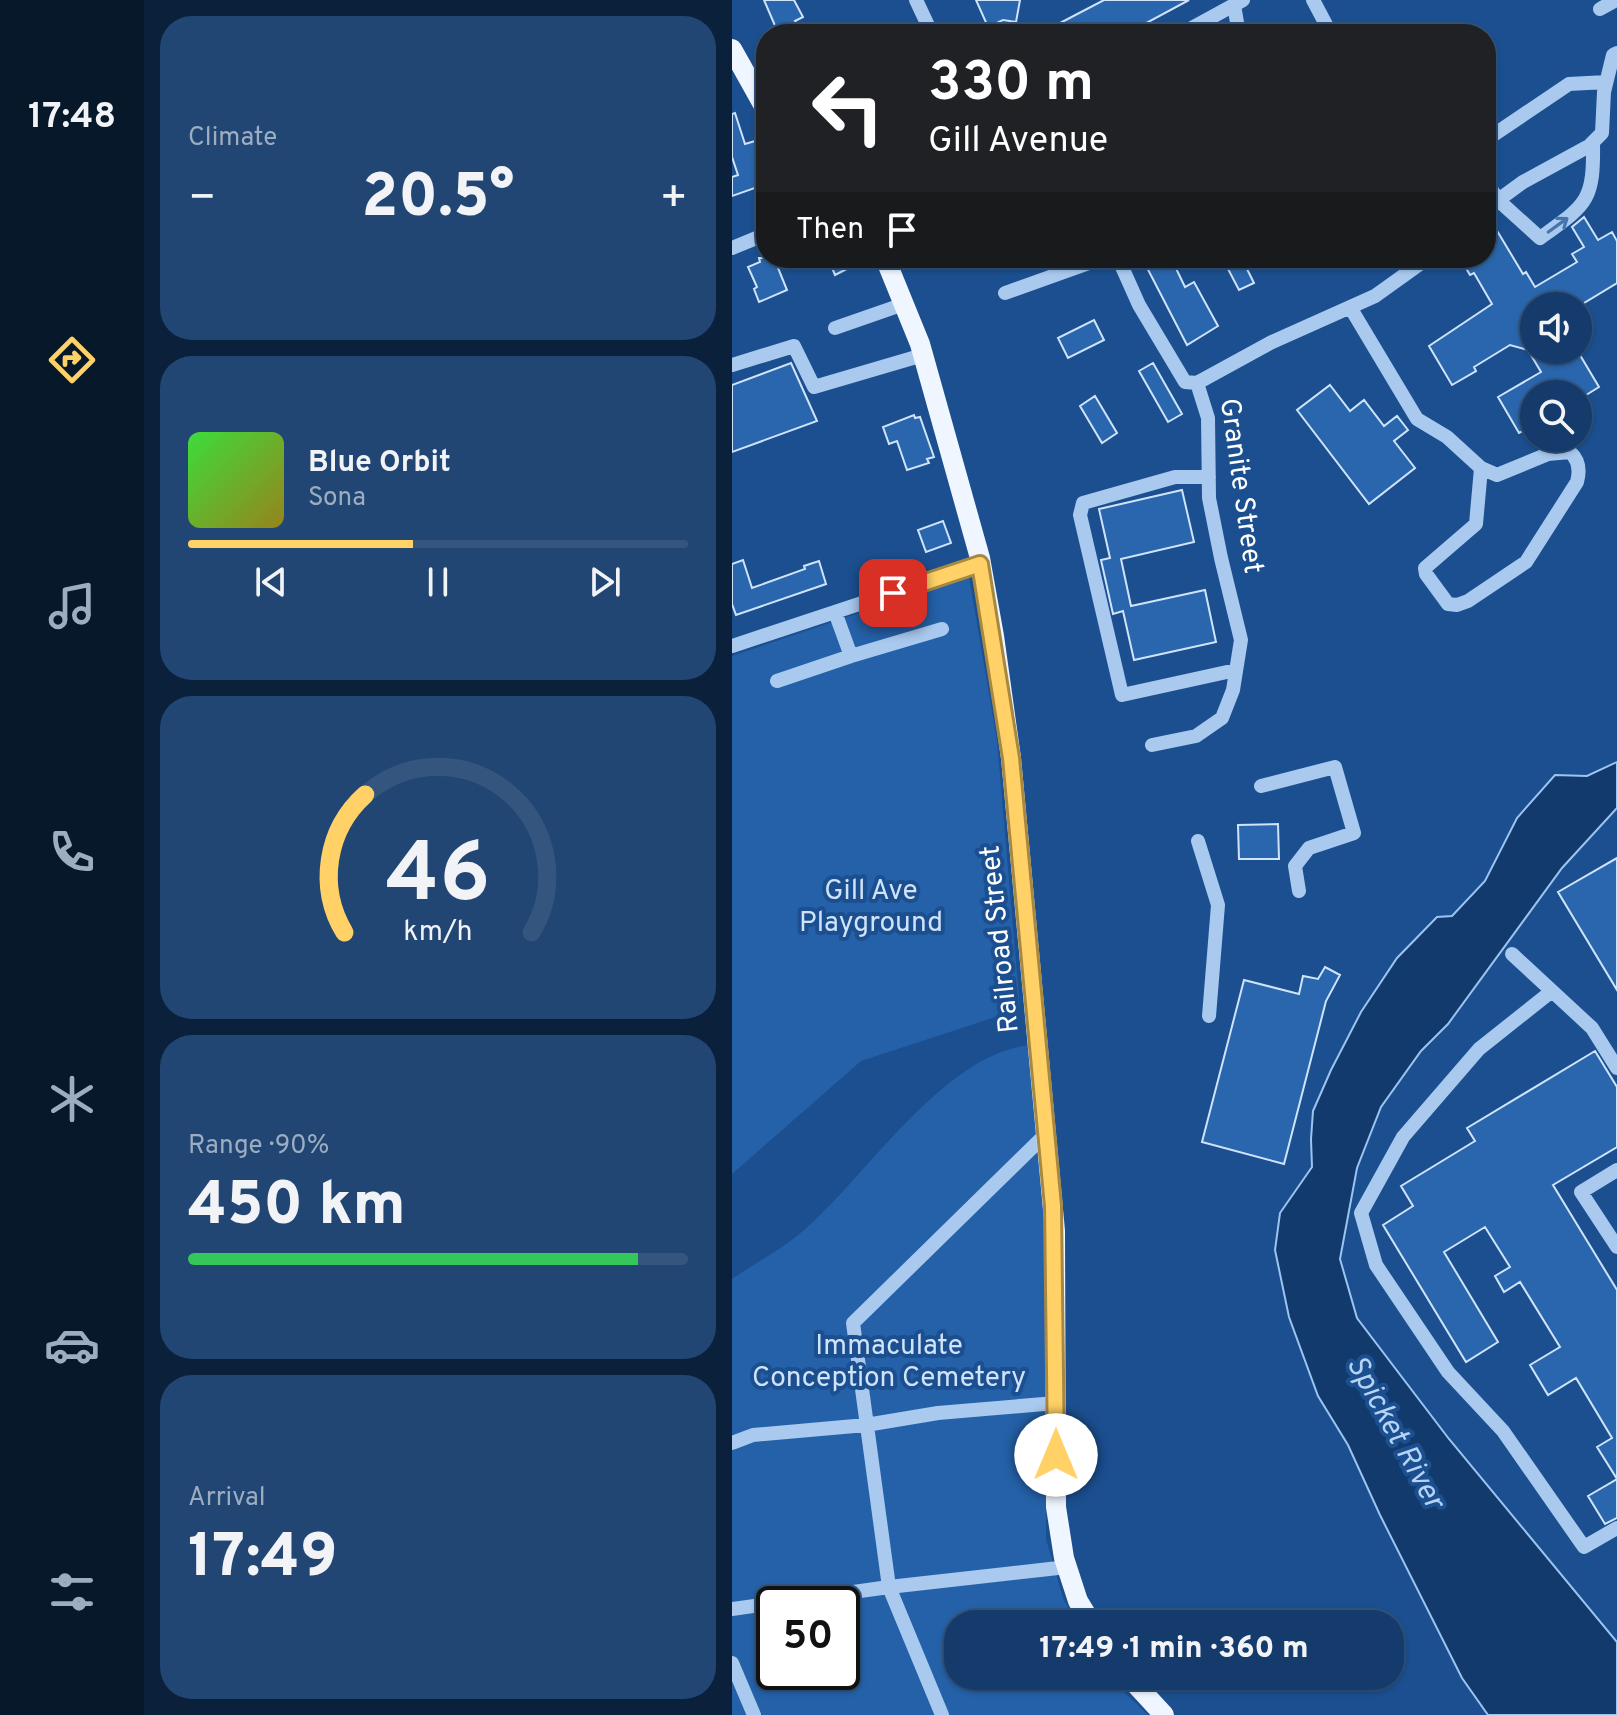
<!DOCTYPE html>
<html lang="en">
<head>
<meta charset="utf-8">
<style>
  body { margin:0; font-family:Overpass,sans-serif; background:#214673; color:#f1f3f6; height:100vh; display:flex; flex-direction:column; font-size:30px; white-space:nowrap }
  * { box-sizing:border-box; margin:0 }
  p { font-size:26px; color:#9dadc1 }
  .icon { flex:none; width:44px; height:44px; fill:none; stroke:currentColor; stroke-width:2; stroke-linecap:round; stroke-linejoin:round }
  .map { position:relative; flex:1; overflow:hidden }
  .details { display:flex; flex-direction:column; gap:16px; padding:16px; background:#0b203b; width:588px }
  .details>* { flex:none }
  .hud { position:absolute; left:24px; top:24px; width:740px; height:244px; border-radius:32px; box-shadow:0 2px 6px #0004,0 0 0 2px #33557e; background:#202124; color:#fff; overflow:hidden }
  .buttons { position:absolute; left:788px; top:292px; display:grid; gap:16px }
  .buttons a { display:grid; place-items:center; width:72px; height:72px; border-radius:50%; background:#143b6b; box-shadow:0 2px 6px #0004,0 0 0 2px #33557e; font-size:40px }
  .speed { position:absolute; left:24px; top:1586px; display:flex; gap:16px; font-size:40px; font-weight:700; text-align:center }
  .speed>* { display:grid; place-content:center; width:104px; height:104px; border-radius:50%; background:#143b6b; box-shadow:0 2px 6px #0004,0 0 0 2px #33557e; line-height:1 }
  .speed .limit { border:4px solid #111; border-radius:12px; background:#fff; color:#111 }
  .pin { position:absolute; display:grid; place-items:center; width:68px; height:68px; color:#fff; margin:-34px; border-radius:16px; box-shadow:0 4px 12px #0006 }
  .me { position:absolute; width:88px; margin:-44px; rotate:0deg; stroke-linejoin:round; filter:drop-shadow(0 0 6px #0008) }
  .turn { display:flex; align-items:center; gap:28px; height:168px; padding:0 40px; font-size:36px }
  .turn .icon { width:104px; height:104px; stroke-width:2.5 }
  .turn b { display:block; font-size:56px; line-height:68px }
  .then { display:flex; align-items:center; height:76px; padding:0 40px; background:#0003; gap:16px; font-size:30px }
  .big { font-size:60px; font-weight:800; line-height:1.1 }
  .details .widget { flex:1; display:flex; flex-direction:column; justify-content:center; gap:12px; min-width:0; padding:0 28px; border-radius:32px; background:#214673 }
  .details .dial { align-items:center; gap:0 }
  .dial svg { height:208px; overflow:visible; fill:none; stroke:#33557e; stroke-width:7; stroke-linecap:round; text-anchor:middle }
  .dial text { fill:#f1f3f6; stroke:none }
  .song { display:flex; align-items:center; gap:24px }
  .cover { width:96px; height:96px; border-radius:12px; background:linear-gradient(135deg,hsl(120 70% 55%),hsl(50 70% 35%)) }
  .played { height:8px; border-radius:4px; background:linear-gradient(90deg,#ffd166 45%,#33557e 45%) }
  .keys { display:flex; justify-content:space-around; direction:ltr }
  .heat { display:flex; justify-content:space-between; align-items:center; font-size:44px; direction:ltr }
  .charge { height:12px; border-radius:6px; background:linear-gradient(90deg,#34c759 90%,#33557e 0) }
  .trip { position:absolute; left:212px; top:1610px; width:460px; height:80px; border-radius:32px; background:#143b6b; box-shadow:0 2px 6px #0004,0 0 0 2px #33557e; font-weight:800; line-height:80px; text-align:center }
  main { display:flex; flex:1; min-height:0 }
  .dock { display:flex; flex-direction:column; width:144px; justify-content:space-around; align-items:center; background:#08182b; color:#9dadc1 }
  .dock .icon { width:56px; height:56px }
  .dock .selected { color:#ffd166 }
  .dock b { font-size:36px; color:#f1f3f6 }
  .map>svg:first-child { display:block }
</style>
</head>
<body>
<main>
<nav class="dock">
<b>17:48</b>
<svg class="icon selected" aria-label="directions" viewBox="0 0 24 24"><path d="M12 3l9 9-9 9-9-9zM9 14v-3h6M13 9l2 2-2 2"/></svg>
<svg class="icon" aria-label="music" viewBox="0 0 24 24"><path d="M9 18V5l10-2v13"/><circle cx="6" cy="18" r="3"/><circle cx="16" cy="16" r="3"/></svg>
<svg class="icon" aria-label="phone" viewBox="0 0 24 24"><path d="M5 4h4l2 5-3 2q2 4 5 5l2-3 5 2v4C11 20 4 13 5 4z"/></svg>
<svg class="icon" aria-label="climate" viewBox="0 0 24 24"><path d="M12 3v18M4 7l16 10M4 17L20 7"/></svg>
<svg class="icon" aria-label="car" viewBox="0 0 24 24"><path d="M5 17H2v-5l4-1 3-4h7l3 4 3 1v5h-3M9 17h6M6 11h13"/><circle cx="7" cy="17" r="2"/><circle cx="17" cy="17" r="2"/></svg>
<svg class="icon" aria-label="filters" viewBox="0 0 24 24"><path d="M4 7h16M4 17h16"/><circle cx="9" cy="7" r="2"/><circle cx="15" cy="17" r="2"/></svg>
</nav>
<section class="details">
<div class="widget"><p>Climate</p>
<div class="heat"><a>−</a><b class="big">20.5°</b><a>+</a></div>
</div>
<div class="widget">
<div class="song"><i class="cover"></i><div><b>Blue Orbit</b><p>Sona</p></div></div>
<div class="played"></div>
<div class="keys"><svg class="icon" aria-label="previous" viewBox="0 0 24 24"><path d="M18 5L8 12l10 7zM5 5v14"/></svg><svg class="icon" aria-label="pause" viewBox="0 0 24 24"><path d="M8 5v14M16 5v14"/></svg><svg class="icon" aria-label="next" viewBox="0 0 24 24"><path d="M6 5l10 7-10 7zM19 5v14"/></svg></div>
</div>
<div class="widget dial"><svg viewBox="0 0 100 80">
<path d="M14 69A42 42 0 1 1 86 69"/>
<path d="M14 69A42 42 0 0 1 22 16" stroke="#ffd166"/>
<text x="50" y="56" font-size="32" font-weight="700">46</text>
<text x="50" y="72" font-size="11">km/h</text>
</svg></div>
<div class="widget"><p>Range · 90%</p><b class="big">450 km</b><div class="charge"></div></div>
<div class="widget"><p>Arrival</p><b class="big">17:49</b></div>
</section>
<div class="map">
<svg width="885" height="1715" viewBox="0 0 885 1715">
  <rect width="100%" height="100%" fill="#1b4f8f"/>
  <path fill="#2461a8" fill-rule="evenodd" d="M237,576L265,740L288,1009L129,1061L0,1174V656Z
    M298,1045L315,1243L314,1539L332,1601L347,1624H226V1676H382L393,1693L416,1715H0V1279C23,1263 50,1249 71,1231C134,1177 211,1054 298,1045ZM42,1604H110V1672H42Z"/>
  <path fill="#123a6d" stroke="#9cc4f0" stroke-width="2" d="M885,762V808L830,868L716,1024L689,1051L649,1107L625,1168L608,1259L625,1318L717,1439L885,1642V1715H756L730,1678L648,1515L616,1445L586,1396L557,1317L543,1250L548,1213L580,1167L579,1139L581,1111L599,1070L629,1012L665,958L705,917L720,916L753,881L785,818L823,775L855,776Z"/>
  <path fill="#2a66ad" stroke="#cfe3fa" stroke-width="2" d="M32,0H62L71,17L63,21L67,28H44Z
    M244,0H288L284,22L271,20L256,27Z
    M372,0H457L394,34H307Z
    M3,113L13,144L23,141L27,152L34,150V184L0,196V177L6,175L0,157V114Z
    M852,217L866,240L880,232L885,241V283L847,306H802V350H845L867,387L846,400V394H802V425L787,433L766,397L809,372L796,350L778,345L742,367L744,371L720,385L697,346L760,304L742,273L738,275L728,258H754V234L764,229L791,274L794,272L803,287L845,262L840,254L852,247L840,227Z
    M27,258H42L55,290L27,302L22,289L25,287L16,267L28,262Z
    M96,258H136L103,275Z
    M410,258H439L453,287L462,282L486,326L455,345Z
    M511,261L522,283L507,290L496,269Z
    M362,320L372,340L336,358L326,338Z
    M59,363L85,421L0,452V385Z
    M421,363L450,414L436,422L407,371Z
    M598,385L618,411L632,400L652,426L665,416L676,430L662,441L683,468L637,504L565,410Z
    M363,396L385,433L370,443L348,406Z
    M182,415L183,418L188,417L202,457L195,459L197,463L175,470L165,441L157,444L151,427Z
    M450,490L462,542L389,559L399,606L473,590L484,642L402,660L391,611L381,614L369,560L378,558L367,509Z
    M211,521L219,543L194,552L186,530Z
    M11,560L20,588L73,569L72,566L87,561L94,584L4,615L0,604V564Z
    M546,824L547,859H507L506,825Z
    M885,858V990L826,892Z
    M593,967L608,975L594,1001L552,1164L470,1142L512,980L567,994L571,976L586,979Z
    M863,1051L885,1087V1147L821,1185L885,1290V1518L873,1524L856,1496L885,1479L865,1447L880,1438L844,1378L816,1395L798,1365L828,1347L788,1282L772,1292L763,1276L778,1267L753,1227L712,1252L766,1342L734,1362L651,1225L681,1206L669,1186L743,1141L735,1128Z"/>
  <g fill="none" stroke-linecap="round" stroke-linejoin="round">
    <path stroke="#a9c9ee" stroke-width="14" d="M184,0L200,34
      M581,0L599,34
      M502,5L507,34
      M868,9L884,0
      M449,34L511,0
      M754,140L837,84L874,82
      M754,181L766,200L808,238C855,204 862,202 861,142
      M754,209L791,182L857,146L870,133L872,92L881,55L885,53
      M0,248L34,234
      M386,258L407,305L453,382L465,383
      M539,258H546
      M273,293L371,258
      M618,307L685,419L715,437L749,468L765,475L816,454L838,452C847,460 848,471 845,482L794,562L736,601L725,605L716,604L694,574L693,568L744,524L749,468
      M103,328L172,304
      M0,365L62,346L82,387L191,355
      M465,383L540,342L643,296L696,258
      M477,477H443L351,503L348,515L390,695L504,670
      M103,612L119,656L210,629
      M0,646L248,564
      M45,681L119,656
      M420,745L464,736L490,718L501,690L509,640L489,558L477,498L476,418L465,383
      M529,786L603,767L622,833L577,848L563,866L567,891
      M466,841L486,905L477,1016
      M780,954L860,1028L885,1068
      M820,991L747,1049L671,1137L629,1213L644,1265L716,1372L771,1431L852,1547L885,1528
      M885,1170L849,1192L885,1247
      M0,1443L21,1435L134,1425L206,1413L324,1403
      M0,1609L157,1587L335,1567
      M0,1663L22,1715
      M210,1715L157,1587L121,1323L315,1133"/>
    <path stroke="#f0f6ff" stroke-width="20" d="M0,49L34,110
      M153,258L188,344L248,558L262,636L279,758L323,1231L324,1507L332,1558L346,1601L360,1624
      M396,1676L432,1715"/>
  </g>
  <defs><path id="oneway-shaft" d="M-6 0H5M1.5-3L5.5 0L1.5 3" fill="none" stroke-width="1.6" stroke-linecap="round" stroke-linejoin="round" transform="scale(2)"/></defs>
  <use stroke="#4674ac" href="#oneway-shaft" transform="translate(826 225) rotate(-36)"/>
  <g fill="none" stroke-linecap="round" stroke-linejoin="round">
    <defs>
      <path id="route" d="M161,593L248,564L279,758L321,1206L324,1455"/>
    </defs>
    <use href="#route" stroke="#a68842" stroke-width="20"/>
    <use href="#route" stroke="#ffd166" stroke-width="14"/>
  </g>
  <g text-anchor="middle" dominant-baseline="central" stroke-width="8" stroke-linejoin="round" paint-order="stroke">
    <g font-size="28" fill="#fff" stroke="#1b4f8f">
      <text transform="translate(508 486) rotate(82)">Granite Street</text>
      <text transform="translate(269 939) rotate(-96)">Railroad Street</text>
    </g>
    <g font-size="28" fill="#cfe3fa" stroke="#1b4f8f">
      <text x="139" y="892">Gill Ave<tspan x="139" dy="32">Playground</tspan></text>
      <text x="157" y="1347">Immaculate<tspan x="157" dy="32">Conception Cemetery</tspan></text>
    </g>
    <g font-size="30" font-style="italic" fill="#b5d3f5" stroke="#1b4f8f">
      <text transform="translate(662 1433) rotate(61)">Spicket River</text>
    </g>
  </g>
</svg>
<div class="buttons">
<a><svg class="icon" aria-label="sound" viewBox="0 0 24 24"><path d="M4 9h4l5-4v14l-5-4H4zM17 9q2 3 0 6"/></svg></a>
<a><svg class="icon" aria-label="search" viewBox="0 0 24 24"><circle cx="10" cy="10" r="6"/><path d="M15 15l6 6"/></svg></a>
</div>
<div class="speed"><div class="limit">50</div></div>
<div class="pin" style="left:161px;top:593px;background:#d93025"><svg class="icon" aria-label="arrive" viewBox="0 0 24 24"><path d="M6 21V4h12l-3 4 3 4H6"/></svg></div>
<svg class="me" style="left:324px;top:1455px" viewBox="-20 -20 40 40"><circle r="19" fill="#fff"/><path d="M0-13L10 11 0 6-10 11z" fill="#ffd166"/></svg>
<div class="trip">17:49 · 1 min · 360 m</div>
<div class="hud">
<div class="turn"><svg class="icon" aria-label="left" viewBox="0 0 24 24"><path d="M17 20v-9H6M10 6l-5 5 5 5"/></svg><div><b>330 m</b>Gill Avenue</div></div>
<div class="then">Then<svg class="icon" aria-label="arrive" viewBox="0 0 24 24"><path d="M6 21V4h12l-3 4 3 4H6"/></svg></div>
</div>
</div>
</main>
</body>
</html>
